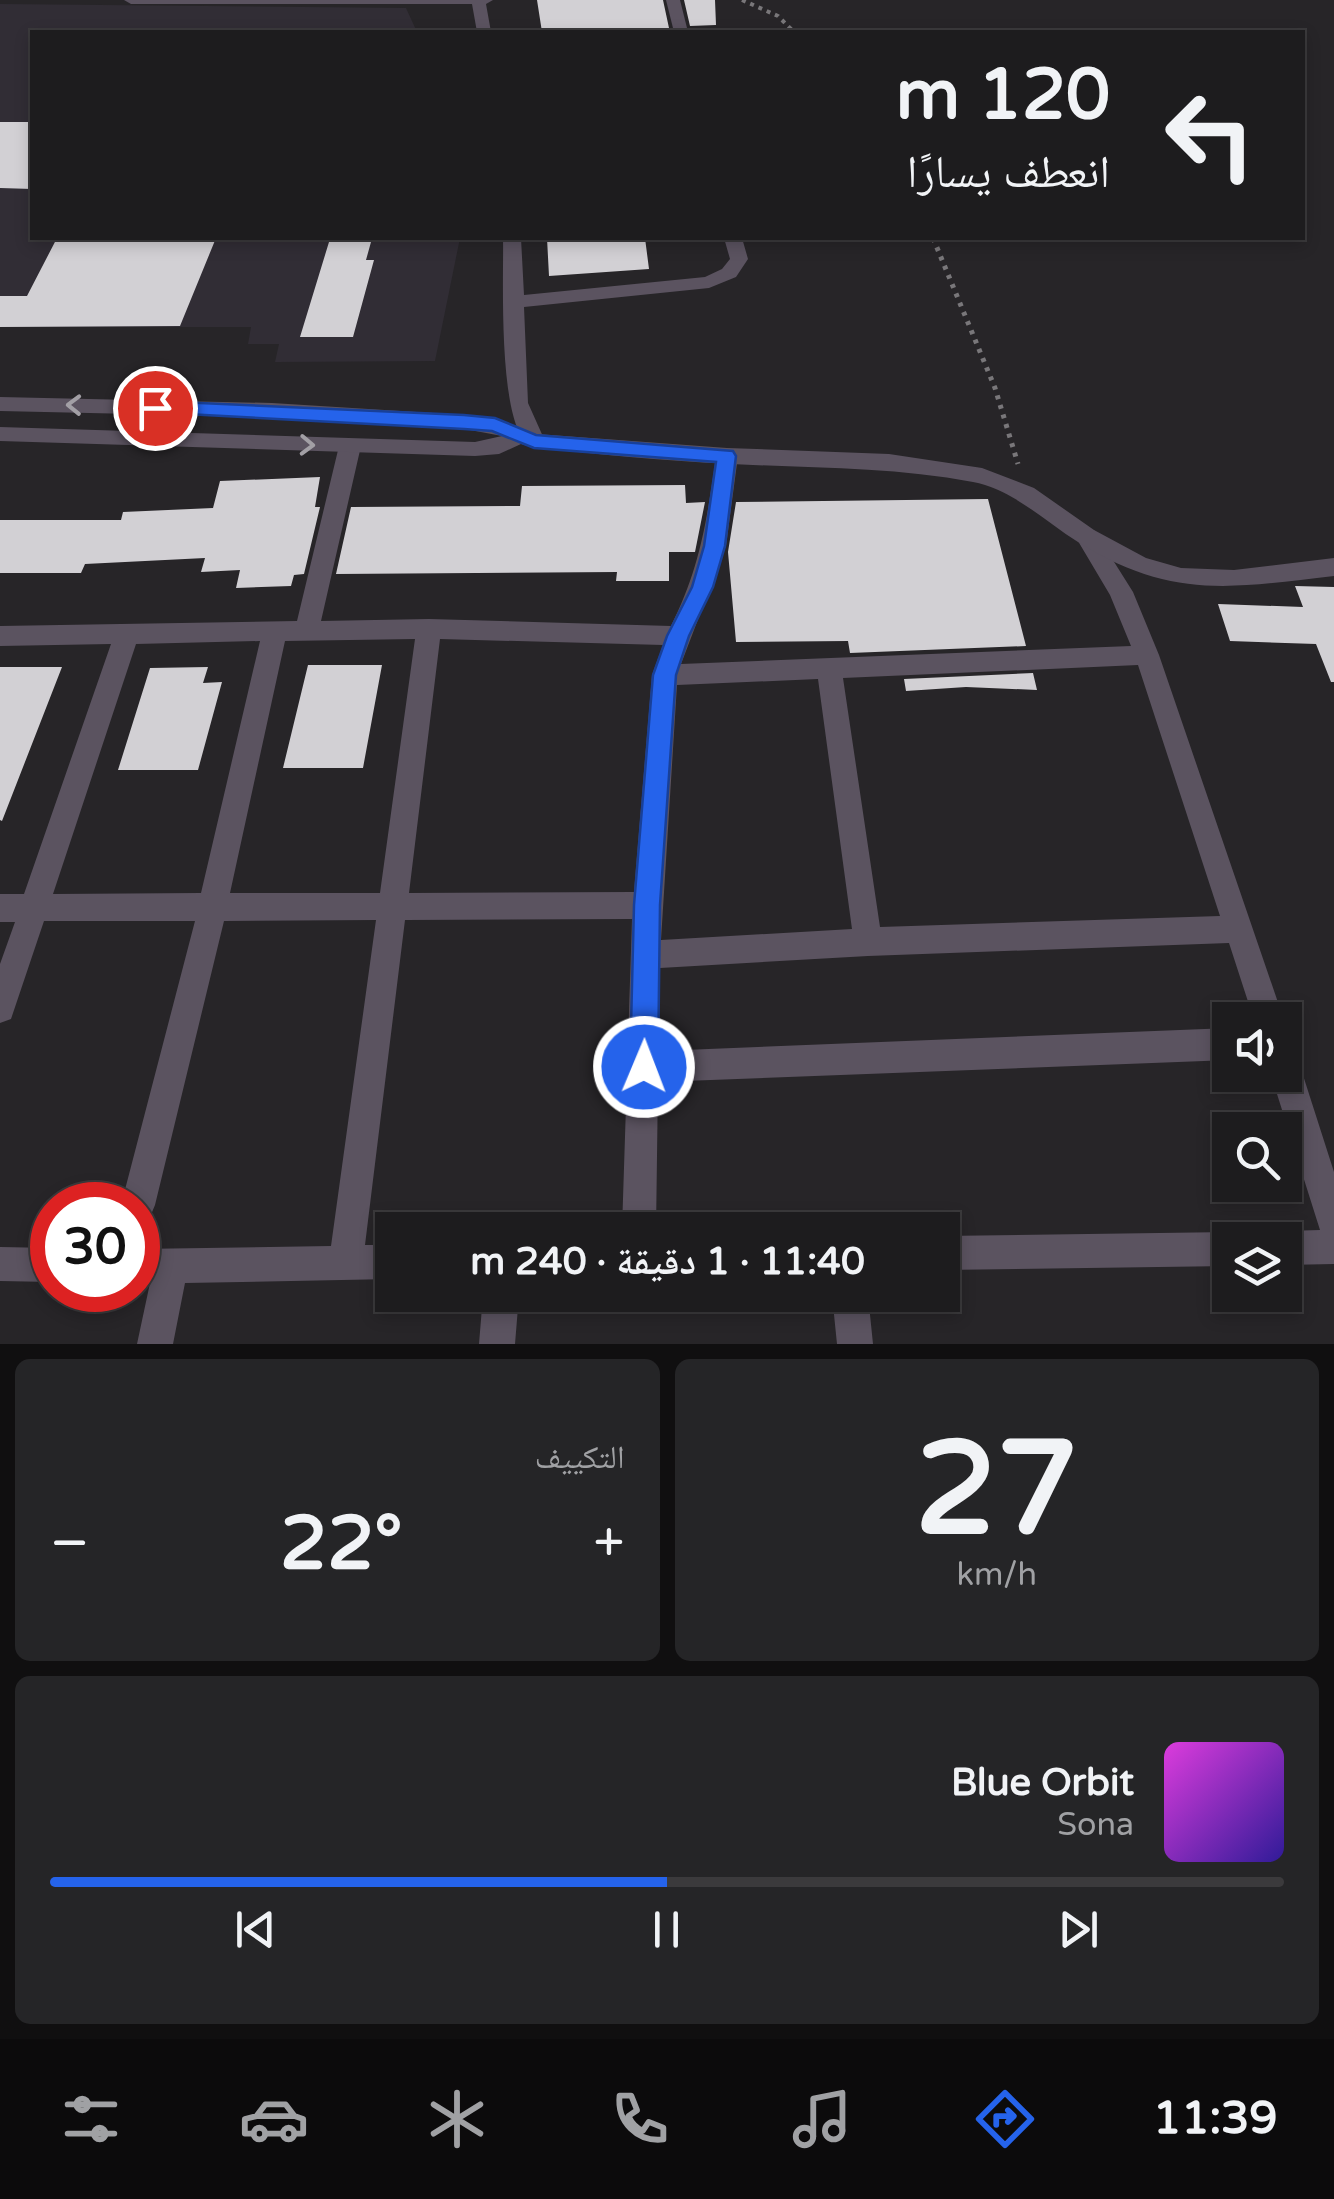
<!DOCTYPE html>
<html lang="ar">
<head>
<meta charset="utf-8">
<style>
  body { margin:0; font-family:"Varela Round","Noto Naskh Arabic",sans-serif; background:#252527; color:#f1f3f6; direction:rtl; height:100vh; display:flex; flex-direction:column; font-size:38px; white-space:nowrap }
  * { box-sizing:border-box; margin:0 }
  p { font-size:32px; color:#a0a1a4 }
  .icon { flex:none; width:55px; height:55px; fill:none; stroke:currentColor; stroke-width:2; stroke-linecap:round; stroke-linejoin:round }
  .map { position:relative; height:1344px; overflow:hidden; direction:ltr }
  .details { display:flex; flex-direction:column; gap:15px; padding:15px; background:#100f10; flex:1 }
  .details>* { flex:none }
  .hud { position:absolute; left:30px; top:30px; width:1275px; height:210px; border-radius:0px; box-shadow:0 5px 15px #0003,0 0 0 2px #3b3a3c; direction:rtl; background:#1d1c1e; color:#f1f3f6; overflow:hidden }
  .controls { position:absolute; left:1212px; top:1002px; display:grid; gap:20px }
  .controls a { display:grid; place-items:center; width:90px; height:90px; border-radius:0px; background:#1d1c1e; box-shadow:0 5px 15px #0003,0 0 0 2px #3b3a3c; font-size:50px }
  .speed { position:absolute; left:30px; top:1182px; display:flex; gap:20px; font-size:50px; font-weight:700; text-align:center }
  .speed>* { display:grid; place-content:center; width:130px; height:130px; border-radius:50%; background:#1d1c1e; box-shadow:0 5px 15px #0003,0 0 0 2px #3b3a3c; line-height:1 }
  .speed .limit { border:15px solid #d22; background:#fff; color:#111 }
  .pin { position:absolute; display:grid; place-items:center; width:85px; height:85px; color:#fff; margin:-42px; border:5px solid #fff; border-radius:50%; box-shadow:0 2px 10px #0007 }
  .me { position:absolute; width:110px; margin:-55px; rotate:1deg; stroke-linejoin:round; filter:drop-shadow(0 0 8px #0008) }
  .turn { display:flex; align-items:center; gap:35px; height:210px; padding:0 30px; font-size:45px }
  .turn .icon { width:130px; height:130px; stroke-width:2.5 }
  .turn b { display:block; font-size:70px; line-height:85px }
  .big { font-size:75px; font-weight:700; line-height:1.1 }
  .details .card { flex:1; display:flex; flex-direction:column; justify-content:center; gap:15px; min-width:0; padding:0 35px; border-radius:15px; background:#252527 }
  .details .dial { align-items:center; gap:0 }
  .dial b { font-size:130px; line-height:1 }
  .song { display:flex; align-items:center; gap:30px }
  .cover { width:120px; height:120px; border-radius:15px; background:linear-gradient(135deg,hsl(300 70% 55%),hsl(250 70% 35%)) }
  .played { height:10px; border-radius:5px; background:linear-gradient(90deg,#2563eb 50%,#3b3a3c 50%) }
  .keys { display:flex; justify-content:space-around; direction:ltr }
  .heat { display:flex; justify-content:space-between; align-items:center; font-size:55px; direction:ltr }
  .details .tiles { flex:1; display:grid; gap:15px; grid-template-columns:1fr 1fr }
  .card:last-child { grid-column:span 2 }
  .trip { position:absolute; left:375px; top:1212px; width:585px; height:100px; border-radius:0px; background:#1d1c1e; box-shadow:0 5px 15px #0003,0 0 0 2px #3b3a3c; font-weight:700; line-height:100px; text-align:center; direction:rtl }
  .tabs { display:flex; height:160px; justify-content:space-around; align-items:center; background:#0c0b0c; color:#a0a1a4 }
  .tabs .icon { width:70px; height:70px }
  .tabs .selected { color:#2563eb }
  .tabs b { font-size:45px; color:#f1f3f6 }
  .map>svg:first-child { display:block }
</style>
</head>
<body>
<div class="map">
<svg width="1334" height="1344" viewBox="0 0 1334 1344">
  <rect width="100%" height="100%" fill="#272528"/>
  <path fill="#312d35" d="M0,4L406,8L417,32H32V238H460L435,361L275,362L279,344H248L251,327H0Z"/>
  <path fill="#d2d0d4" d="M537,0H663L669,28L542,32Z
    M684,0H715L716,25L690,26Z
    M0,122H32V189L0,188Z
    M57,238H216L180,326L0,327V296H27Z
    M547,238H645L649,269L549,276Z
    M329,242H371L366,260H374L353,337H300Z
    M320,477L315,507H320L304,574L294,575L291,586L236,588L240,570L201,572L205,558L85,564L81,573H0V520H121L123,512L213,508L220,481Z
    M685,485L686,503L705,502L695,552H669V581H616L617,572L336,574L351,507L520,506L522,486Z
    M988,499L1026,646L850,653L848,641L736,642L728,552L736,502Z
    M1295,586L1334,587V682H1331L1316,644L1230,641L1218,604L1303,607Z
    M308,665H382L363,768H283Z
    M0,667H62L2,821L0,820Z
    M208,667L203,683L222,682L198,770H118L150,668Z
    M1033,673L1037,690L966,687L906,691L904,679Z"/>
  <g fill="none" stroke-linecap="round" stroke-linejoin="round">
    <path stroke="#79777a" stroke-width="4" stroke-dasharray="4 5" stroke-linecap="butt" d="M742,0L778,16L794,32"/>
    <path stroke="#79777a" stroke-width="5" stroke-dasharray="4 6" stroke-linecap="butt" d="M933,238L995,388L1018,464"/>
    <path fill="#5b5360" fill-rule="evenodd" d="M124,0H493L486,4L491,32H477L472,4H131Z
      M666,0H680L688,32H674Z
      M503,238H521L524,295L705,277L722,269L730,259L724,238H742L748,259L736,277L709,288L524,307L528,403L545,441L534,448C496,437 504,275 503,238Z
      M350,439L361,446L321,621L429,619L671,626C700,568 707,520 716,456L727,448L738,456L726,546L681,664L1131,646L1110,595L1075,536L1078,530H1094L1133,592L1159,655L1284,1020H1254L1229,943L868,956L660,968L659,1051L1230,1028V1060L658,1082L656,1230H622L632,919L405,920L365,1245H392V1279L185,1283L173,1344H137L150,1283H138V1249L331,1246L376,920L224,921L155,1205L150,1217L138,1222V1205H121L195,921H44L11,1019L0,1023V964L15,922H0V894H24L111,644L0,646V626L297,621L339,446ZM415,639L380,893H230L285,641ZM440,639L663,645L652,675L634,892L409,893ZM260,641L201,893L53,894L136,644ZM1138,665L1220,916L880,927L843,678ZM818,679L852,929L661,940L677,685Z
      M1285,1053L1296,1058L1301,1069L1334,1172V1264L1285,1265V1240H1271L1285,1231L1320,1230L1271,1075H1285Z
      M1230,1232L1243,1240H1230V1266L942,1270V1236Z
      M0,1247L52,1248V1282L0,1281Z
      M483,1295H519L515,1344H479Z
      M832,1295H868L873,1344H837Z"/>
    <path fill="#5b5360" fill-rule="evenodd" d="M0,397L272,403L465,415L495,418L537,434L727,448L889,454L982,468L1034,488L1094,530L1146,558L1181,568L1234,570L1334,558V576C1231,588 1171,600 1078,542C1044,521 1014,490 973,482C893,467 812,468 731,464C665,461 600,454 534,448L521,444L499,454L475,456L0,441V427L475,442L502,436L465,429L272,417L0,411Z"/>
  </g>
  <defs><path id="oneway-chevron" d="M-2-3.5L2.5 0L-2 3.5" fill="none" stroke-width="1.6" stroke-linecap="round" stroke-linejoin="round" transform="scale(2.5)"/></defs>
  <g stroke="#a29fa5">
    <use href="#oneway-chevron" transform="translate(74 405) rotate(-179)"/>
    <use href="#oneway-chevron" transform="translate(307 445) rotate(2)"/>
  </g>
  <path fill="#2563eb" stroke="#184099" stroke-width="2.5" d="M155,401L464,415L495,418L536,435L733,451L736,456L725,546L713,587L689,636L676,675L660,905L658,1067L654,1077L644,1081L634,1077L630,1067L634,905L653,675L667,636L692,587L704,546L716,462L534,448L492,431L464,429L149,412L146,408Z"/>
</svg>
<div class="controls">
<a><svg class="icon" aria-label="sound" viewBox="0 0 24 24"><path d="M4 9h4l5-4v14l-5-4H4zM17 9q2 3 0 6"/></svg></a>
<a><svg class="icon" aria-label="search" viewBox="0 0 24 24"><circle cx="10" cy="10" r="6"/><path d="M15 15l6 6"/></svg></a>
<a><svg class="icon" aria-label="layers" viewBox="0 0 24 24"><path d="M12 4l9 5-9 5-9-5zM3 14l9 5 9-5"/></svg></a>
</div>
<div class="speed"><div class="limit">30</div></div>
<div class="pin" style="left:155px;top:408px;background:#d93025"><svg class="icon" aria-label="arrive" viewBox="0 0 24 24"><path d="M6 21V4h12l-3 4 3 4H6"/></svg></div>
<svg class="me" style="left:644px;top:1067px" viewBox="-20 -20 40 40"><circle r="17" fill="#2563eb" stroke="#fff" stroke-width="3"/><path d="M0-11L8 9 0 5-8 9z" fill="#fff"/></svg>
<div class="trip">11:40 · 1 دقيقة · 240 m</div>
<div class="hud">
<div class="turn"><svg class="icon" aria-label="left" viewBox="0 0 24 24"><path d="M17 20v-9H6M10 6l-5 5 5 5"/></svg><div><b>120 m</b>انعطف يسارًا</div></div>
</div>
</div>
<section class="details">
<div class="tiles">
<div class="card dial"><b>27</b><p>km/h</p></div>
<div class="card"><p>التكييف</p>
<div class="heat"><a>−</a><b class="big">22°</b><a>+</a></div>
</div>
<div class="card">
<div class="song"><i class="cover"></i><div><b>Blue Orbit</b><p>Sona</p></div></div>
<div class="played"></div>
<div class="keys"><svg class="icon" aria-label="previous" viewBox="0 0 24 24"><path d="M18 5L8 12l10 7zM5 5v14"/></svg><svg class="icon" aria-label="pause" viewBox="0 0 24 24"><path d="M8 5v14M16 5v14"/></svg><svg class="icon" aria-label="next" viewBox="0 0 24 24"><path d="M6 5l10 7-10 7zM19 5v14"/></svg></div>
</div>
</div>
</section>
<nav class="tabs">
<b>11:39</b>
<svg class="icon selected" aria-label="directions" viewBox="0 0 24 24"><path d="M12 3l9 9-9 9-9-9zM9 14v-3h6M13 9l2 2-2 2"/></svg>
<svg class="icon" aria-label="music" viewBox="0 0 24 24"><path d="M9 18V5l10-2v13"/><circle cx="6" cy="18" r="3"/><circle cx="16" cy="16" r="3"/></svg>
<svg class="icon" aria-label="phone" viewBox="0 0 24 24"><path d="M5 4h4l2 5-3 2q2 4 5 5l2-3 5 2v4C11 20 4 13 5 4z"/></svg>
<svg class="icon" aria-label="climate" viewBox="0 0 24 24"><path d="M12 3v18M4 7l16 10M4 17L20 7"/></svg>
<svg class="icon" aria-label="car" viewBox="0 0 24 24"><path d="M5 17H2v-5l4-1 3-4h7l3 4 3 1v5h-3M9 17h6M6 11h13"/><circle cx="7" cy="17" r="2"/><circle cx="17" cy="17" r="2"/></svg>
<svg class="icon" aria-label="filters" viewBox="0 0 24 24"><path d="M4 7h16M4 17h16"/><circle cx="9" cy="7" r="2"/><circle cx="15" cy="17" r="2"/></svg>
</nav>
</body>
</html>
